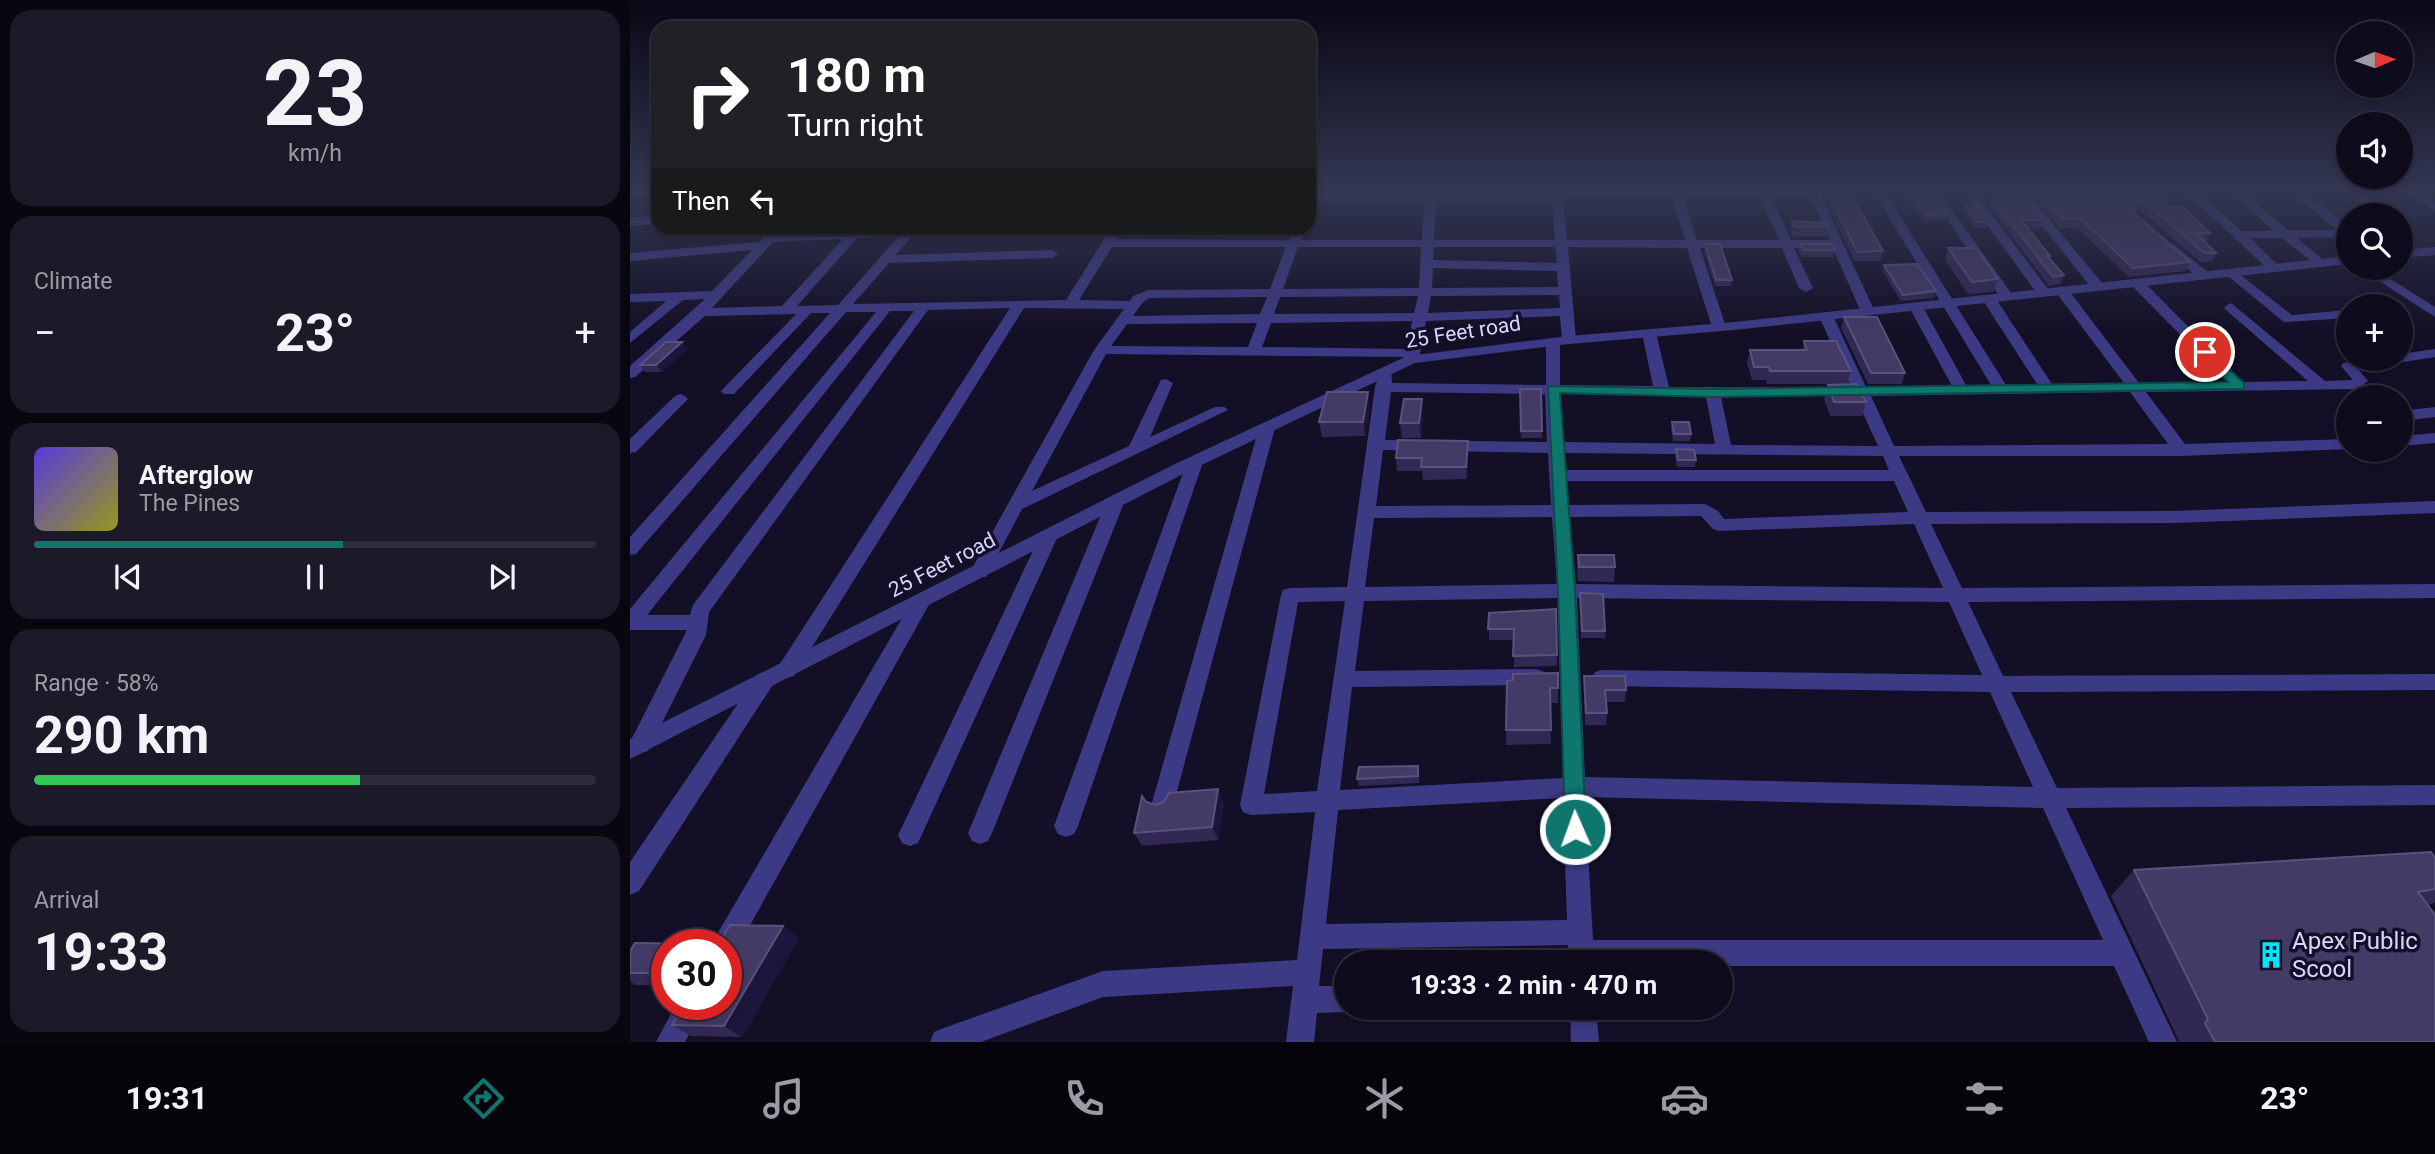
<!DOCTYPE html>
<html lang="en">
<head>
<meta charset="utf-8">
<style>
  body { margin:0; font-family:Roboto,sans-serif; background:#1c1929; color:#f1f3f6; height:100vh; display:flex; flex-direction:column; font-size:26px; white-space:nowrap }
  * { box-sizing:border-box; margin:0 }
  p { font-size:23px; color:#9b9ba3 }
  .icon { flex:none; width:38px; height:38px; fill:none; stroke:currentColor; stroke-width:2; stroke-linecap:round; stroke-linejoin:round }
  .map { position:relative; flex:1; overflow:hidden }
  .side { display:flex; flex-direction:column; gap:10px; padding:10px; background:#08060f; width:630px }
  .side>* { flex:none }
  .guide { position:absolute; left:21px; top:21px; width:665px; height:214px; border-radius:21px; box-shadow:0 4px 10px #0003,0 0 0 2px #2e2b3b; background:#202124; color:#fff; overflow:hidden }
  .needle { width:46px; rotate:88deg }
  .tools { position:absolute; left:1706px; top:21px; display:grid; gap:14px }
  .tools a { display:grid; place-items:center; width:77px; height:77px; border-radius:50%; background:#0e0b1c; box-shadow:0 4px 10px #0003,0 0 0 2px #2e2b3b; font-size:35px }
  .speed { position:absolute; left:21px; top:929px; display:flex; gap:14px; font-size:35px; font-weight:700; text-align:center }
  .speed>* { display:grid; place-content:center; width:91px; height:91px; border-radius:50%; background:#0e0b1c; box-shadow:0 4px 10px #0003,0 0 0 2px #2e2b3b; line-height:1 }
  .speed .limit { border:10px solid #d22; background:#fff; color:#111 }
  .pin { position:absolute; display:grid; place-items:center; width:60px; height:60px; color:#fff; margin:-30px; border:4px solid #fff; border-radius:50%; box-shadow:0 2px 7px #0007 }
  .me { position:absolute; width:77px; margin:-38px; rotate:358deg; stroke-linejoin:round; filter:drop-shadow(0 0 5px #0008) }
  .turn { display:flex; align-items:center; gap:24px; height:147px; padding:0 21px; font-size:32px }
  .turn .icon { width:91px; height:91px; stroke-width:2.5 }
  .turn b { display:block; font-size:49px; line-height:60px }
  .then { display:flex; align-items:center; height:66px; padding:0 21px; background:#0003; gap:14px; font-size:26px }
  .big { font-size:52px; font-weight:700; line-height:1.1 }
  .side .widget { flex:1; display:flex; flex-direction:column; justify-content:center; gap:10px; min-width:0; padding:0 24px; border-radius:21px; background:#1c1929 }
  .side .dial { align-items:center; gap:0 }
  .dial b { font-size:91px; line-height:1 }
  .song { display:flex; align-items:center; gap:21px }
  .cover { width:84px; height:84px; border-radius:10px; background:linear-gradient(135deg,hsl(250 70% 55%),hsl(60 70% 35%)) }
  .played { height:7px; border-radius:4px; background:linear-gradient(90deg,#0f766e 55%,#2e2b3b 55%) }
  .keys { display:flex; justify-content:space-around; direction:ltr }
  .heat { display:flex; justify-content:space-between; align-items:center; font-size:38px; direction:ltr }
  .charge { height:10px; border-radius:5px; background:linear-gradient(90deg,#34c759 58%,#2e2b3b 0) }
  .trip { position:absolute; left:704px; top:950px; width:399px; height:70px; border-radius:35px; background:#0e0b1c; box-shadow:0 4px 10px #0003,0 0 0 2px #2e2b3b; font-weight:700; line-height:70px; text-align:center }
  .tabs { display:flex; height:112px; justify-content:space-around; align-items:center; background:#06040b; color:#9b9ba3 }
  .tabs .icon { width:49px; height:49px }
  .tabs .active { color:#0f766e }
  .tabs b { font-size:32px; color:#f1f3f6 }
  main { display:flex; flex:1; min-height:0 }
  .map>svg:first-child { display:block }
</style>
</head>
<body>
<main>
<section class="side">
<div class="widget dial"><b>23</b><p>km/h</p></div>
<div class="widget"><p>Climate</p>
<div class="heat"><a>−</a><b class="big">23°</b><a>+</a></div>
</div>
<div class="widget">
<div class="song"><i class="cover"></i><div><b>Afterglow</b><p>The Pines</p></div></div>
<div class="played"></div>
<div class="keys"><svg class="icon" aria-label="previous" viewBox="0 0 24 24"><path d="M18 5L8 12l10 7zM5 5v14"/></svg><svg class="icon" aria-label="pause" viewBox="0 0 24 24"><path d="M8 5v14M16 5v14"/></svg><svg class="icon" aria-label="next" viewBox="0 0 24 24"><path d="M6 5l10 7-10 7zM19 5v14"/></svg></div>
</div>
<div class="widget"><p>Range · 58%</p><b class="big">290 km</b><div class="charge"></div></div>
<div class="widget"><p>Arrival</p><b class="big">19:33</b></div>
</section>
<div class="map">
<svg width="1805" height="1042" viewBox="0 0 1805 1042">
  <rect width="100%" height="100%" fill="#130f26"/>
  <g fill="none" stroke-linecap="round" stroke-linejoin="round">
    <path fill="#3d3a85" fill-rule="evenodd" d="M28,189V195L0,197V191Z
      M796,189H806V196H922V189H1188L1245,312L1238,316L1231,312L1203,248H1164L1183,288L1176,292L1169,288L1152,248H1070L1096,327L1089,331L1082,327L1057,248L938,247L946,340L939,344L932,340L930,316L796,321L789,359L782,363L777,362L775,357L476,354L402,491L499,446L531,380L536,379L543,383L520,437L585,407H595L598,410L392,509L356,577H342L340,572L464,350L494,309L394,308L164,676L157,678L150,676L147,670L150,664L380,308L298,310L79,612L76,635L18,751L10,753L2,751L0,742L57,630H0V609L246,312H216L6,554L0,555V537L200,313H181L104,394H94L91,391L166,314L75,316L5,377L0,378V366L75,299L53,300L0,343V332L36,301L0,302V294L82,291L122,250L0,261V253L129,242L143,228H151L150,234L305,228H387L381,232L282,236L266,255L422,250L428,254L422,258L259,263L223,304L436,300L481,228H493L486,239L659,240L663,228H675L671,240H792L794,202H679V196H795ZM1180,195L1200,240H1161L1141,196ZM1053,196H1130L1149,240H1067ZM933,197H1042L1055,240H937ZM806,202H922L925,240H804ZM269,236L208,305L167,306L227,238ZM213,239L152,306L82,308L143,242ZM482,247H656L640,289L518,290L503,296L500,301L449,300ZM668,247H791L789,288L653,289ZM804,247H925L927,263L803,260ZM803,268L927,271L928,287L802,288ZM929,295L930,308L798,313L801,296ZM788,296L784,313L644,314L650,297ZM637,297L630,314L503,316L513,302L520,298ZM260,311H284L63,605L60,615H17ZM782,321L777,349L632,347L641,323ZM627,323L618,347L481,346L497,324Z
      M1242,189H1253L1376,385L1407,384L1352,299L1359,295L1364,296L1422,384L1494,383L1425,291L1432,287L1437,288L1509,383L1597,382L1502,286V280H1512L1613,382L1678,381L1596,310L1594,307L1601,303L1695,381L1723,380L1711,366L1713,363L1738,359H1771V354L1805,349V357L1728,369L1738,381L1726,389L1516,392L1555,444L1718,439V449L1552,456H1269L1296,512L1544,511L1805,501V513L1544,523L1301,524L1332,588L1805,584V598L1338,602L1373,676L1805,674V690L1381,692L1427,788L1805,785V805L1436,808L1547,1042H1519L1484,966H1090V962H938V945L693,949L689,986H716V1008H725L716,1012L687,1013L684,1042H656L663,986L473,997L351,1042H300L304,1032L314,1028L473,971L667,960L685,812L621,815L613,812L610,805L651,595L653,590L660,588L717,587L745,387L751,369H761L762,383L916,385V342L923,338L930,342V385L1023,386L1012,333L1019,329L1026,333L1039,387H1221L1189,316L1196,312L1203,316L1236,387L1322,386L1279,307L1286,303L1293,307L1336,385H1361ZM761,392L915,394L917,442L755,440ZM1500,392L1538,444L1264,446L1241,396ZM931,394L1076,397L1085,444L933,442ZM1225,396L1248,446L1101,445L1091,397ZM753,450L918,453L921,505L746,506ZM934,453L1253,456L1259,470H935ZM936,481H1264L1278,512L1094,519L1088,511L1075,504L939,505ZM1071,516L1083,529L1089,531L1284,524L1313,588L946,584L940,517ZM922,517L927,584L735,587L744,518ZM928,598L933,778L710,790L722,687L906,685L913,683L916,677L913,671L906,669L725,671L734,601ZM947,598L1319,602L1352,675L972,670L965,672L962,678L965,684L972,686L1360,692L1403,787L955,777ZM715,601L687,791L634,794L668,602ZM955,797L1413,808L1473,940H963ZM933,798L937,920L696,924L708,810Z
      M1297,189H1307L1384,297L1382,300H1372Z
      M1331,189H1342L1419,290V296H1409Z
      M1383,189H1394L1473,284V290H1463Z
      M1552,189H1564L1612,231H1644L1598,189H1609L1658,230H1707L1657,189H1670L1718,226V237L1667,238L1694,260V266L1689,267L1652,238H1620L1651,268L1640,271Z
      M1712,189H1725L1761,215H1748Z
      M1773,189H1786L1805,202V211Z
      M28,216V224L0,226V218Z
      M1771,223L1780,228V234L1771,236Z
      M1543,244L1579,273V279H1569L1539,251V245Z
      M1729,268H1743L1805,307V317Z
      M1603,269L1662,315L1718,310V318L1654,322L1598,276V270Z
      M50,394L55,396L58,399L55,402L6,452L0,453V439L45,396Z
      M1805,407V417L1771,421V411Z
      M637,423L645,428L543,806L540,813L532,816L524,813L521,806L629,428Z
      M1805,433V443L1771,446V436Z
      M565,457L573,462L448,826L444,834L436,837L428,834L424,826L557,462Z
      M485,497L494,503L362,833L358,841L350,844L342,841L338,833L476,503Z
      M419,530L428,536L288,843L280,846L272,843L268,835L272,827L410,536Z
      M292,594L299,596L301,601L104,954L96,957V945H82L86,936L285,596Z
      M135,672L142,674L145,680L142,686L9,891L0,895V862L128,674Z
      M46,1004H74L55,1042H26Z
      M940,1008H966L969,1042H941Z"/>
    <path fill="#3d3a85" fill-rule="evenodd" d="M1805,247V255L1771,258V250Z
      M1718,256V264L1104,330L939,344L785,363L557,472L0,759V739L545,464L777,356L939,336L1104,322Z"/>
  </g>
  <path fill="#312854" d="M1274,189H1300L1317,214L1315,221H1294L1273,193Z
    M1358,189H1391L1414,220L1411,228L1398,229L1420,256L1419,258L1434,275L1430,284L1419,286L1359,207L1362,199H1365Z
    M1397,189H1520L1539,207L1580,233L1576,241H1574L1586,253L1582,262H1570L1512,211H1504V213L1560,262L1556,271L1499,277L1447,228H1430Z
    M1201,197L1253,251L1251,261H1224L1199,206Z
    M1335,205L1359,222L1356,228H1346L1333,211Z
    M1162,221L1198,227L1196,237H1163L1160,232Z
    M1075,244L1102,280L1101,286H1085L1074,251Z
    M1170,244L1205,250L1204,257H1171L1168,251Z
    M1318,248L1368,279L1363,292L1338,294L1315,260Z
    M1254,265L1306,291L1304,298L1271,301L1253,272Z
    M1214,317L1275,373L1272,384H1238L1211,328Z
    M1174,341L1221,371L1217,384L1236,402L1232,416H1200L1194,399L1198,385L1216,384H1137L1136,380H1122L1117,363L1120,350H1172Z
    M57,349L32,372H15L10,365Z
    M890,389H911L912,438H891Z
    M740,407L735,436L692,437L689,422Z
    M793,413L791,438H772L770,423Z
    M1042,422L1061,434L1060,441H1043L1041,429Z
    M1046,449L1066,460L1065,467H1047L1045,457Z
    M838,454L837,479L793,480L792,471H767L766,458Z
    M948,555L985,567L984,582L948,581L947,570Z
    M950,593L975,631V638H951Z
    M859,613L927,655V666L884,667V640H859Z
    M954,676L996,690L995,702H976L977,713L976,725H955L954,688Z
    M877,681L928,688V703H920L921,744L876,745Z
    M789,773V783L729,786L727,779Z
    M516,802L526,805L594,803L588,840L512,846L504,833Z
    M1805,858V902L1798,906L1805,1042H1548L1549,1041L1481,896L1504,870Z
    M153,926L169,938L112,1037L61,1036L42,1025Z
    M37,945V985H5L0,981V951Z"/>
  <path fill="#1d163a" d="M52,342L57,349L32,372L26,365Z
    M738,392L740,407L735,436L733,422Z
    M792,399L793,413L791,438L789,423Z
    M838,441V454L837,479L836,467Z
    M588,789L594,803L588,840L582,827Z
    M153,926L169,938L112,1037L94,1026Z"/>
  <path fill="#433a66" stroke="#5a527e" stroke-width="2" d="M1277,189H1300L1317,214L1296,215Z
    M1367,189H1391L1414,220H1391L1420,256H1417L1434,275L1423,277L1362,199H1375Z
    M1407,189H1520L1539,207H1553L1580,233H1566L1586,253H1574L1516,203L1506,202L1504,213L1560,262L1503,268L1451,219H1433Z
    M1201,197H1223L1253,251L1227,252Z
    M1335,205H1346L1359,222H1348Z
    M1162,221L1197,223L1198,227H1165Z
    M1075,244H1090L1102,280H1086Z
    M1170,244H1203L1205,250H1173Z
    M1318,248H1346L1368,279L1342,282Z
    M1287,264L1306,291L1273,295L1254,265Z
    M1214,317H1247L1275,373H1241Z
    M1174,341H1206L1221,371H1140L1139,367H1124L1120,350H1177Z
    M36,342H52L26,365H10Z
    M1227,384L1236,402H1204L1198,385Z
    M890,389H911L912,431H891Z
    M697,392H738L733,422H689Z
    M774,399H792L789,423H770Z
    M1042,422H1059L1061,434H1044Z
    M768,440L838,441L836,467H791L792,458H766Z
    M1046,449L1064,450L1066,460H1048Z
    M948,555H984L985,567H949Z
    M950,593L973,594L975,631H952Z
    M926,609L927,655L883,656L884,629H858L859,613Z
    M928,673V688H920L921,730H876L877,681L883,680V674Z
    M954,676H995L996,690H975L977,713H956Z
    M788,766V776L727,779L729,767Z
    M588,789L582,827L504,833L512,796L516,802L526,805L534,802L539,793Z
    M1801,852L1805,858V889L1788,892L1805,915V1042H1585L1575,1023L1578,1019L1504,870Z
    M100,925L153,926L94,1026L42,1025L54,1004H96V945H84L89,943Z
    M5,943L76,944L77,945H37V973H0V951Z"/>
  <linearGradient id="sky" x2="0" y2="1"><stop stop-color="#0a0815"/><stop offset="0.57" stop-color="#333752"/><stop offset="1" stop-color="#333752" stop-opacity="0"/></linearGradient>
  <rect width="1805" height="334" fill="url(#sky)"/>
  <path fill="#0f766e" stroke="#0a4d48" stroke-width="2" d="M1575,348L1614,383V389L1083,397L930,393L945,591L956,829L953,835L945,838L938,835L935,829L928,591L918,386L1083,389L1598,382L1568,352Z"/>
  <defs>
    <symbol id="building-bare" viewBox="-9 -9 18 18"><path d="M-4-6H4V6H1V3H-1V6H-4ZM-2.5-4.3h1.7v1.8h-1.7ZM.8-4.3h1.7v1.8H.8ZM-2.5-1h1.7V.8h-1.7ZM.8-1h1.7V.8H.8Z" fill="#00e5ff" stroke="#130f26" stroke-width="2.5" paint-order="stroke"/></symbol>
  </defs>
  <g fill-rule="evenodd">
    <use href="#building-bare" x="1622" y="936" width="38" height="38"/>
  </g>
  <g text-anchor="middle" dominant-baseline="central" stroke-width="7" stroke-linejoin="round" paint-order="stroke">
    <g font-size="21" fill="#d9d4ff" stroke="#130f26">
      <text transform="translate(833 332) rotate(-9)">25 Feet road</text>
      <text transform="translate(312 565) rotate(-27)">25 Feet road</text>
    </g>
    <g font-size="24" fill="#d9d4ff" stroke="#130f26" text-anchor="start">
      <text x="1662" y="941">Apex Public<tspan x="1662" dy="28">Scool</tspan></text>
    </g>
  </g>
</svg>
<div class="tools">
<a><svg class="needle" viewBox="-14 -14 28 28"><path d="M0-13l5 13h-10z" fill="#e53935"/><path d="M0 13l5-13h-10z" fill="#9b9ba3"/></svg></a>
<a><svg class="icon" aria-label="sound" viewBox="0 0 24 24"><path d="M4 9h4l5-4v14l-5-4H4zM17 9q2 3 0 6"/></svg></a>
<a><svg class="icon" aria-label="search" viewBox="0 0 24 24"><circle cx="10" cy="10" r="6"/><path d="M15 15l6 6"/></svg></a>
<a>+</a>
<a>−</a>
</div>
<div class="speed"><div class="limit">30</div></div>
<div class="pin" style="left:1575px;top:352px;background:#d93025"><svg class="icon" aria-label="arrive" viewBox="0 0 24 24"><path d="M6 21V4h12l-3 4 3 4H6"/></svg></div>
<svg class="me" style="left:945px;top:829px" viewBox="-20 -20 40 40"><circle r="17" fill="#0f766e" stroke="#fff" stroke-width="3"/><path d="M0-11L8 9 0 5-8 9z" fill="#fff"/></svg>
<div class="trip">19:33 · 2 min · 470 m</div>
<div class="guide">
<div class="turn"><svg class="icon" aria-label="right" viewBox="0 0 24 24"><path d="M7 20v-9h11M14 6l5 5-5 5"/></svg><div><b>180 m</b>Turn right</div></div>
<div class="then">Then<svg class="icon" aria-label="left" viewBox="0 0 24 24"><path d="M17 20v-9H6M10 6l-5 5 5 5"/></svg></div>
</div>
</div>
</main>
<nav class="tabs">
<b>19:31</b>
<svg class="icon active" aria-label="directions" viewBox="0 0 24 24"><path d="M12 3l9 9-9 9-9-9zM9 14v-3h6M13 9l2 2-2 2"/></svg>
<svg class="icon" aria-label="music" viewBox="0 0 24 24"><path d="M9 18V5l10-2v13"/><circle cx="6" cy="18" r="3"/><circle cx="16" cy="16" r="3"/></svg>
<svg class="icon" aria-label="phone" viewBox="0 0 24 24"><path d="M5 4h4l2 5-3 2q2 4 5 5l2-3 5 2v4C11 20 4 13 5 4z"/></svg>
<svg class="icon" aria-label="climate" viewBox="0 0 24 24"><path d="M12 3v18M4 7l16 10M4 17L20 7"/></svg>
<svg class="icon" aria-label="car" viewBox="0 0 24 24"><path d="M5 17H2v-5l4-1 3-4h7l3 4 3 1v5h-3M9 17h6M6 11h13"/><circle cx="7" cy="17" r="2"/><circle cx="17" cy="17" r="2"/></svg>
<svg class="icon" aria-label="filters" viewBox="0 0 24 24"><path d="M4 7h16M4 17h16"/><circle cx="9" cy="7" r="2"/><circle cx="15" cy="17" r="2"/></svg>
<b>23°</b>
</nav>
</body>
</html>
